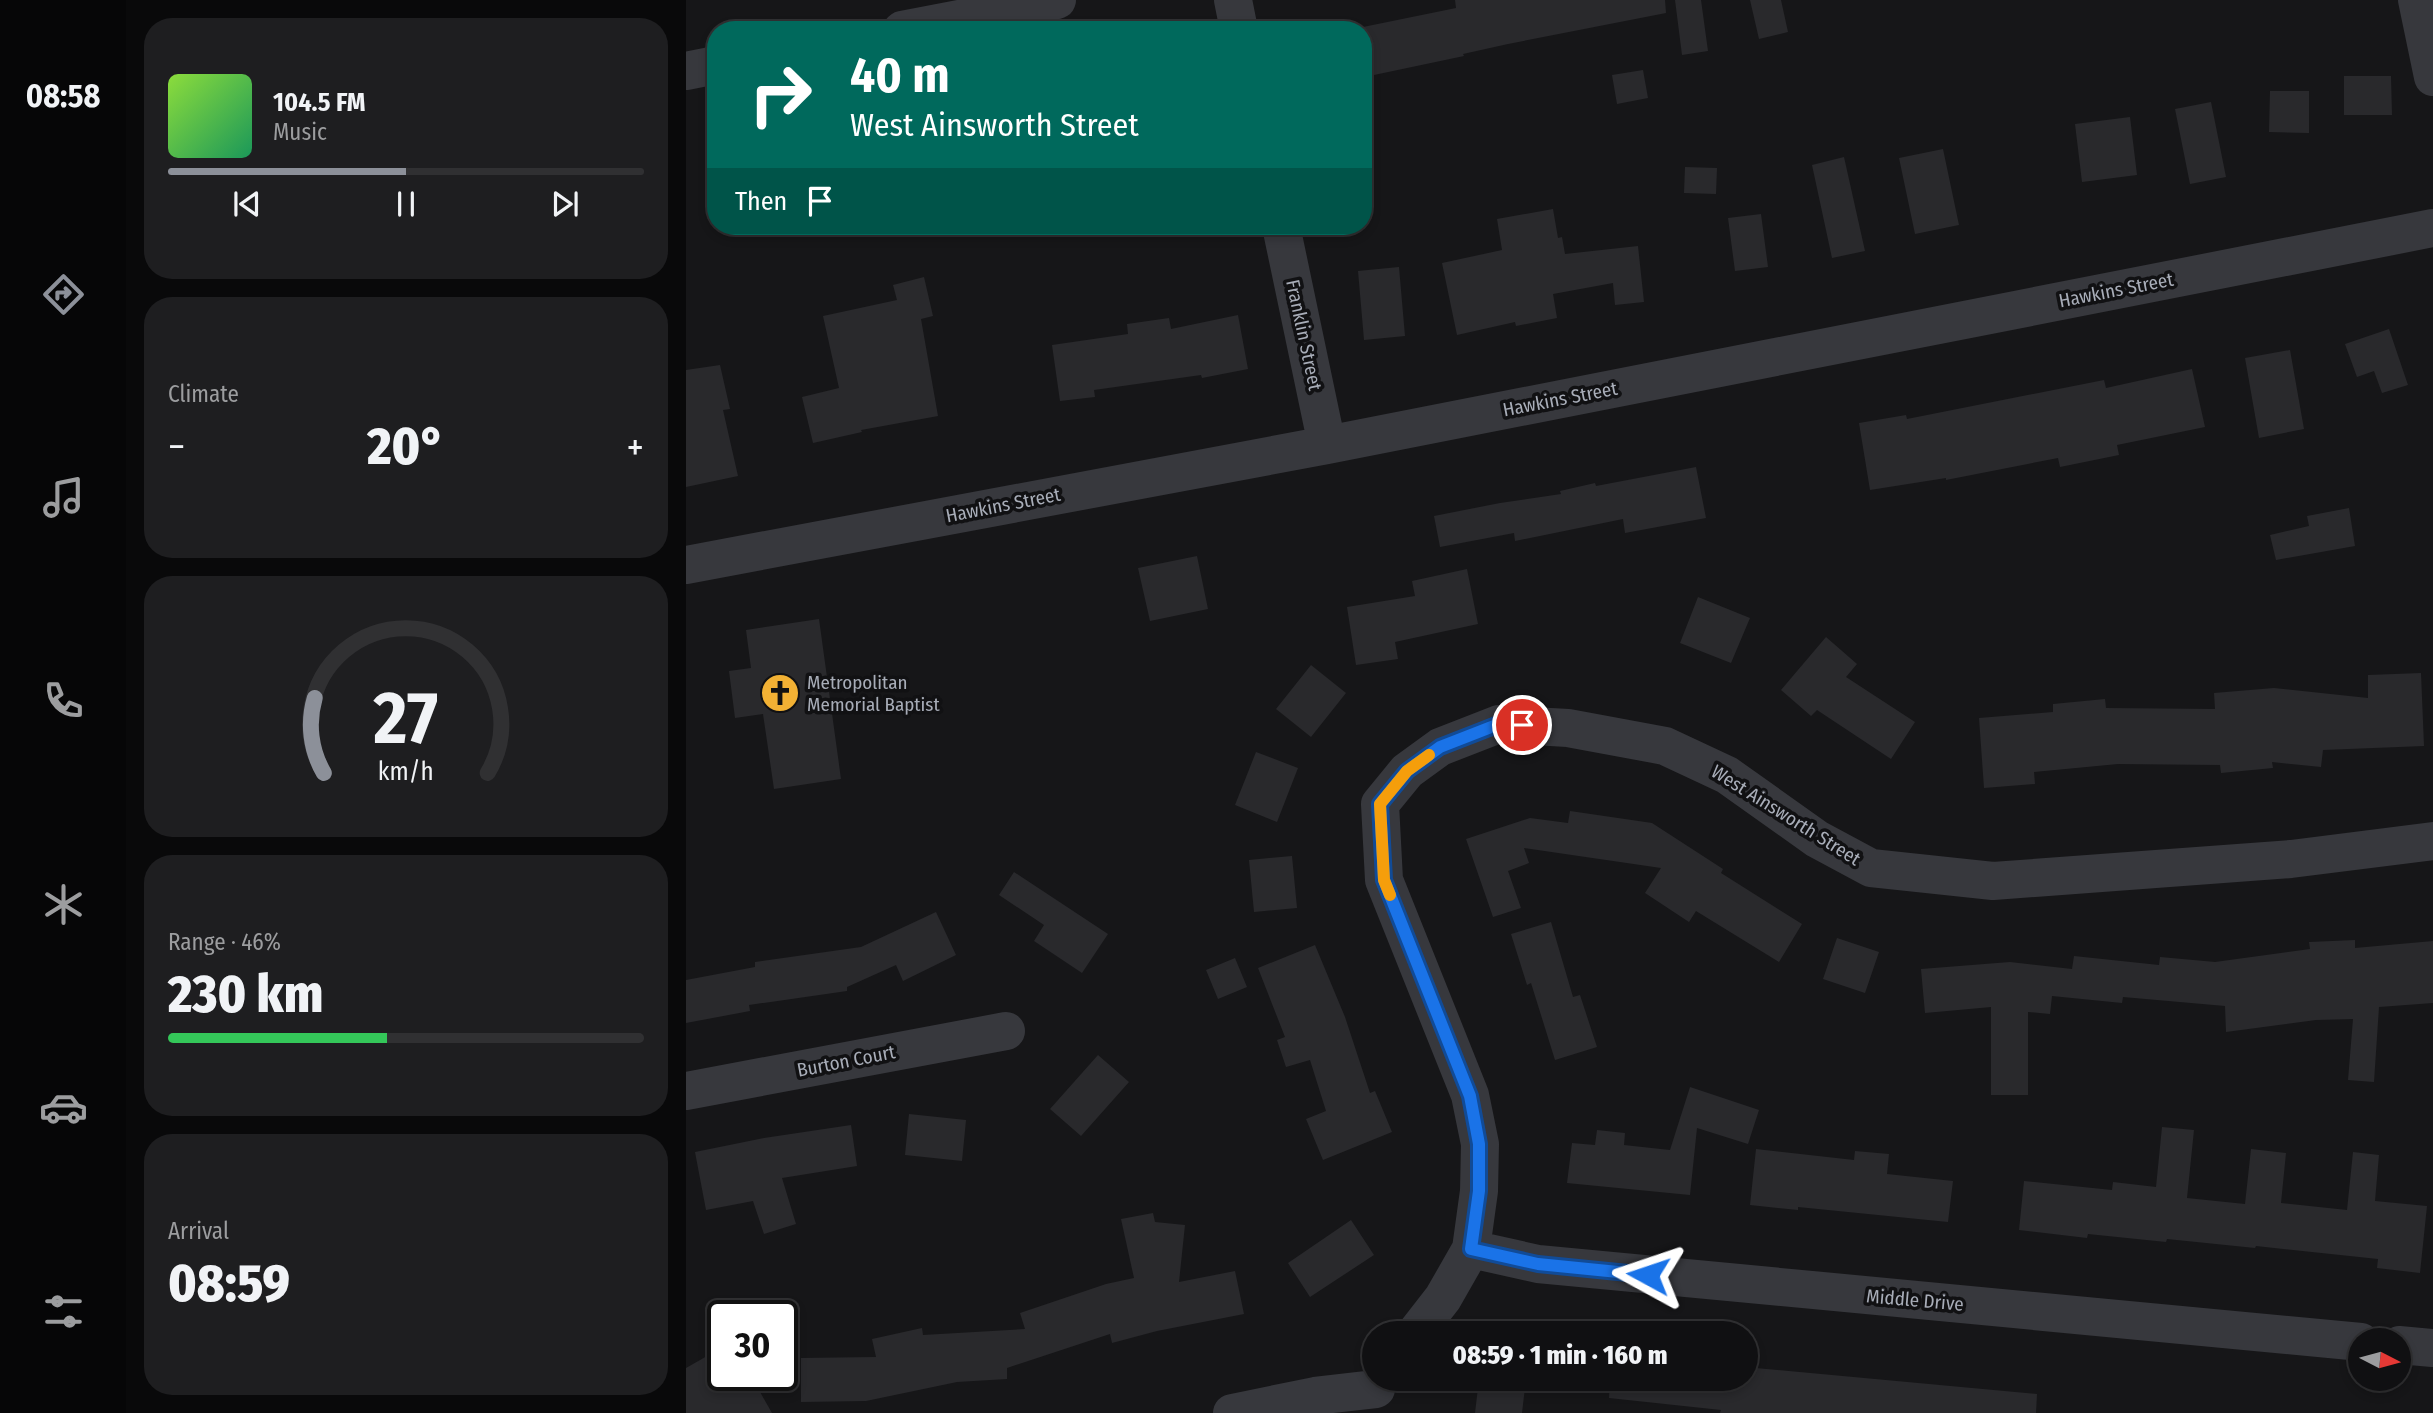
<!DOCTYPE html>
<html lang="en">
<head>
<meta charset="utf-8">
<style>
  body { margin:0; font-family:"Fira Sans Condensed",sans-serif; background:#1e1e20; color:#f1f3f6; height:100vh; display:flex; flex-direction:column; font-size:26px; white-space:nowrap }
  * { box-sizing:border-box; margin:0 }
  p { font-size:23px; color:#9c9d9f }
  .icon { flex:none; width:38px; height:38px; fill:none; stroke:currentColor; stroke-width:2; stroke-linecap:round; stroke-linejoin:round }
  .map { position:relative; flex:1; overflow:hidden }
  .sheet { display:flex; flex-direction:column; gap:18px; padding:18px; background:#09090a; width:560px }
  .sheet>* { flex:none }
  .top-card { position:absolute; left:21px; top:21px; width:665px; height:214px; border-radius:28px; box-shadow:0 4px 10px #0003,0 0 0 2px #303032; background:#00695c; color:#fff; overflow:hidden }
  .needle { width:46px; rotate:96deg }
  .fabs { position:absolute; left:1662px; top:1328px; display:grid; gap:14px }
  .fabs a { display:grid; place-items:center; width:63px; height:63px; border-radius:50%; background:#101012; box-shadow:0 4px 10px #0003,0 0 0 2px #303032; font-size:35px }
  .speed { position:absolute; left:21px; top:1300px; display:flex; gap:14px; font-size:35px; font-weight:700; text-align:center }
  .speed>* { display:grid; place-content:center; width:91px; height:91px; border-radius:50%; background:#101012; box-shadow:0 4px 10px #0003,0 0 0 2px #303032; line-height:1 }
  .speed .limit { border:4px solid #111; border-radius:10px; background:#fff; color:#111 }
  .pin { position:absolute; display:grid; place-items:center; width:60px; height:60px; color:#fff; margin:-30px; border:4px solid #fff; border-radius:50%; box-shadow:0 2px 7px #0007 }
  .me { position:absolute; width:77px; margin:-38px; rotate:275deg; stroke-linejoin:round; filter:drop-shadow(0 0 5px #0008) }
  .turn { display:flex; align-items:center; gap:24px; height:147px; padding:0 28px; font-size:32px }
  .turn .icon { width:91px; height:91px; stroke-width:2.5 }
  .turn b { display:block; font-size:49px; line-height:60px }
  .then { display:flex; align-items:center; height:66px; padding:0 28px; background:#0003; gap:14px; font-size:26px }
  .big { font-size:52px; font-weight:800; line-height:1.1 }
  .sheet .card { flex:1; display:flex; flex-direction:column; justify-content:center; gap:10px; min-width:0; padding:0 24px; border-radius:28px; background:#1e1e20 }
  .sheet .dial { align-items:center; gap:0 }
  .dial svg { height:182px; overflow:visible; fill:none; stroke:#303032; stroke-width:7; stroke-linecap:round; text-anchor:middle }
  .dial text { fill:#f1f3f6; stroke:none }
  .song { display:flex; align-items:center; gap:21px }
  .cover { width:84px; height:84px; border-radius:10px; background:linear-gradient(135deg,hsl(90 70% 55%),hsl(150 70% 35%)) }
  .played { height:7px; border-radius:4px; background:linear-gradient(90deg,#8c9099 50%,#303032 50%) }
  .keys { display:flex; justify-content:space-around; direction:ltr }
  .heat { display:flex; justify-content:space-between; align-items:center; font-size:38px; direction:ltr }
  .charge { height:10px; border-radius:5px; background:linear-gradient(90deg,#34c759 46%,#303032 0) }
  .trip { position:absolute; left:676px; top:1321px; width:396px; height:70px; border-radius:35px; background:#101012; box-shadow:0 4px 10px #0003,0 0 0 2px #303032; font-weight:800; line-height:70px; text-align:center }
  main { display:flex; flex:1; min-height:0 }
  .tabs { display:flex; flex-direction:column; width:126px; justify-content:space-around; align-items:center; background:#060607; color:#9c9d9f }
  .tabs .icon { width:49px; height:49px }
  .tabs .current { color:#8c9099 }
  .tabs b { font-size:32px; color:#f1f3f6 }
  .map>svg:first-child { display:block }
</style>
</head>
<body>
<main>
<nav class="tabs">
<b>08:58</b>
<svg class="icon current" aria-label="directions" viewBox="0 0 24 24"><path d="M12 3l9 9-9 9-9-9zM9 14v-3h6M13 9l2 2-2 2"/></svg>
<svg class="icon" aria-label="music" viewBox="0 0 24 24"><path d="M9 18V5l10-2v13"/><circle cx="6" cy="18" r="3"/><circle cx="16" cy="16" r="3"/></svg>
<svg class="icon" aria-label="phone" viewBox="0 0 24 24"><path d="M5 4h4l2 5-3 2q2 4 5 5l2-3 5 2v4C11 20 4 13 5 4z"/></svg>
<svg class="icon" aria-label="climate" viewBox="0 0 24 24"><path d="M12 3v18M4 7l16 10M4 17L20 7"/></svg>
<svg class="icon" aria-label="car" viewBox="0 0 24 24"><path d="M5 17H2v-5l4-1 3-4h7l3 4 3 1v5h-3M9 17h6M6 11h13"/><circle cx="7" cy="17" r="2"/><circle cx="17" cy="17" r="2"/></svg>
<svg class="icon" aria-label="filters" viewBox="0 0 24 24"><path d="M4 7h16M4 17h16"/><circle cx="9" cy="7" r="2"/><circle cx="15" cy="17" r="2"/></svg>
</nav>
<section class="sheet">
<div class="card">
<div class="song"><i class="cover"></i><div><b>104.5 FM</b><p>Music</p></div></div>
<div class="played"></div>
<div class="keys"><svg class="icon" aria-label="previous" viewBox="0 0 24 24"><path d="M18 5L8 12l10 7zM5 5v14"/></svg><svg class="icon" aria-label="pause" viewBox="0 0 24 24"><path d="M8 5v14M16 5v14"/></svg><svg class="icon" aria-label="next" viewBox="0 0 24 24"><path d="M6 5l10 7-10 7zM19 5v14"/></svg></div>
</div>
<div class="card"><p>Climate</p>
<div class="heat"><a>−</a><b class="big">20°</b><a>+</a></div>
</div>
<div class="card dial"><svg viewBox="0 0 100 80">
<path d="M14 69A42 42 0 1 1 86 69"/>
<path d="M14 69A42 42 0 0 1 10 36" stroke="#8c9099"/>
<text x="50" y="56" font-size="32" font-weight="700">27</text>
<text x="50" y="72" font-size="11">km/h</text>
</svg></div>
<div class="card"><p>Range · 46%</p><b class="big">230 km</b><div class="charge"></div></div>
<div class="card"><p>Arrival</p><b class="big">08:59</b></div>
</section>
<div class="map">
<svg width="1747" height="1413" viewBox="0 0 1747 1413">
  <rect width="100%" height="100%" fill="#161618"/>
  <path fill="#29292c" d="M769,0H979L980,13L822,44L777,54L778,56L688,75L677,27L770,8Z
    M989,0H1015L1022,51L996,55Z
    M1064,0H1095L1102,32L1073,39Z
    M957,70L962,98L931,104L926,75Z
    M1658,76H1705L1706,115H1658Z
    M1584,91H1623V133L1583,132Z
    M1525,102L1540,177L1504,184L1489,109Z
    M1444,117L1451,175L1396,182L1389,124Z
    M1257,149L1273,225L1229,234L1213,158Z
    M1158,157L1179,251L1146,258L1126,165Z
    M999,167L1031,168L1030,194L998,193Z
    M867,209L872,238L876,237L879,254L952,246L958,302L929,305L927,283L867,294L871,318L830,326L829,322L771,335L756,263L816,250L811,219Z
    M1075,214L1082,267L1049,271L1042,218Z
    M713,267L719,336L678,340L672,271Z
    M238,277L247,316L235,319L252,416L175,430L176,432L127,443L116,397L153,388L137,316L211,300L207,285Z
    M552,315L562,369L516,378L515,375L408,390L409,397L374,401L366,345L442,334L441,324L483,318L485,329Z
    M1703,329L1722,385L1696,393L1688,371L1671,377L1659,344Z
    M1604,350L1618,429L1573,438L1559,358Z
    M34,365L44,409L37,410L52,476L0,487V370Z
    M1506,369L1519,427L1431,445L1433,455L1374,467L1372,458L1260,480V478L1184,490L1173,423L1220,415L1221,419L1418,380L1420,388Z
    M1010,467L1020,518L939,533L937,519L829,541L828,533L754,547L748,516L814,503L875,494L874,491L909,483L910,486Z
    M1663,508L1669,546L1590,560L1584,535L1623,526L1621,516Z
    M511,556L522,609L464,621L452,568Z
    M781,569L792,624L709,642L712,659L670,665L661,607L729,596L726,581Z
    M1012,597L1064,618L1045,663L994,643Z
    M133,619L155,779L88,789L77,714L49,718L43,671L65,668L60,630Z
    M1140,637L1171,664L1160,677L1229,722L1205,759L1131,710L1125,716L1095,690Z
    M625,665L660,693L625,737L590,709Z
    M1735,673L1738,746L1637,750L1635,767L1586,762L1587,768L1535,773L1534,765L1432,764L1348,772L1349,784L1298,788L1293,718L1367,712V704L1419,699L1420,708L1529,709L1528,693L1588,688L1682,698V675Z
    M570,752L612,768L591,822L549,805Z
    M884,811L966,823L1037,869L1035,873L1116,924L1093,962L1010,911L1003,922L959,893L975,868L838,848L843,863L822,871L835,908L807,917L780,839L844,818L882,823Z
    M606,856L611,908L568,912L563,860Z
    M328,872L422,934L396,973L348,941L358,925L313,895Z
    M250,912L270,955L217,981L210,965L161,987V991L63,1005L64,1011L0,1023V980L69,967V962L175,947Z
    M865,922L887,997L894,995L911,1047L869,1060L845,983L841,985L825,934Z
    M1151,938L1193,952L1179,993L1137,979Z
    M1669,940V948L1747,941V1003L1693,1007L1688,1082L1662,1080L1667,1019L1630,1020L1540,1032L1539,1006L1437,997L1436,1003L1366,996L1364,1014L1342,1012V1095H1305V1007L1239,1013L1235,969L1324,962L1386,969L1388,956L1473,965L1474,957L1529,962L1624,949L1623,942Z
    M629,945L659,1017L684,1093L689,1091L706,1132L637,1160L620,1119L640,1111L624,1060L600,1067L591,1040L599,1037L572,968Z
    M549,958L561,987L532,999L520,970Z
    M412,1055L443,1082L395,1136L364,1109Z
    M1004,1087L1073,1110L1062,1144L1011,1128L1004,1195L881,1183L886,1143L909,1145L911,1130L939,1133L938,1145L984,1150Z
    M223,1114L280,1120L276,1161L219,1155Z
    M165,1125L171,1166L96,1178L110,1224L78,1234L67,1201L20,1210L9,1152L78,1138Z
    M1476,1127L1508,1130L1501,1198L1559,1204L1565,1149L1600,1153L1595,1203L1661,1210L1667,1152L1693,1155L1689,1201L1741,1206L1734,1273L1691,1268L1692,1259L1570,1246L1569,1248L1481,1239L1480,1242L1402,1234L1401,1238L1333,1230L1338,1181L1426,1190L1427,1182L1470,1187Z
    M1070,1149L1168,1160L1169,1151L1203,1154L1201,1174L1267,1181L1262,1222L1112,1207V1210L1064,1205Z
    M467,1213L469,1222L499,1225L493,1282L549,1271L558,1314L471,1331L426,1343L424,1334L321,1368V1379L271,1382L180,1401L115,1402V1358L190,1357L186,1339L236,1328L237,1335L339,1329L334,1313L420,1284L448,1278L435,1219Z
    M665,1220L688,1255L624,1297L602,1263Z
    M37,1347V1376H65L86,1413H0V1368Z
    M1059,1367L1351,1394L1350,1413H1034L1035,1410L923,1398L924,1379H1059Z
    M793,1379H840L836,1413H789Z"/>
  <g fill="none" stroke-linecap="round" stroke-linejoin="round">
    <path stroke="#37383d" stroke-width="38" d="M547,0L553,30
      M1731,0L1747,77
      M216,30L371,0
      M0,71L30,65
      M595,226L641,445
      M0,565L641,445L1747,228
      M0,1091L320,1031
      M785,1249L852,1264L1675,1342
      M729,1334L757,1298L785,1249L793,1191L794,1144L784,1095L698,880L694,804L721,771L754,747L813,724L882,728L979,746L1041,775L1131,839L1185,868L1307,881L1605,859L1747,841
      M1713,1345L1747,1348
      M546,1413L629,1396L690,1389"/>
  </g>
  <g fill="none" stroke-linecap="round" stroke-linejoin="round">
    <defs>
      <path id="route" d="M836,725L813,724L754,747L721,771L694,804L698,880L784,1096L793,1144V1191L785,1249L852,1264L962,1275"/>
    </defs>
    <use href="#route" stroke="#114b97" stroke-width="18"/>
    <use href="#route" stroke="#1a73e8" stroke-width="12"/>
    <path stroke="#f59e0b" stroke-width="12" d="M704,895L698,880L694,804L721,771L743,755"/>
  </g>
  <defs>
    <symbol id="church-disc" viewBox="-11 -11 22 22"><circle r="9.5" fill="#f2b134" stroke="#111113"/><path d="M-1.2-6h2.4v3.5h3.3v2.4h-3.3V6h-2.4V-.1h-3.3v-2.4h3.3Z" fill="#111"/></symbol>
  </defs>
  <g fill-rule="evenodd">
    <use href="#church-disc" x="72" y="671" width="44" height="44"/>
  </g>
  <g text-anchor="middle" dominant-baseline="central" stroke-width="7" stroke-linejoin="round" paint-order="stroke">
    <g font-size="19" fill="#a8adb8" stroke="#111113">
      <text transform="translate(1430 290) rotate(-11)">Hawkins Street</text>
      <text transform="translate(618 335) rotate(78)">Franklin Street</text>
      <text transform="translate(874 399) rotate(-11)">Hawkins Street</text>
      <text transform="translate(317 505) rotate(-11)">Hawkins Street</text>
      <text transform="translate(1100 815) rotate(32)">West Ainsworth Street</text>
      <text transform="translate(160 1061) rotate(-11)">Burton Court</text>
      <text transform="translate(1229 1300) rotate(5)">Middle Drive</text>
    </g>
    <g font-size="19" fill="#a8adb8" stroke="#111113" text-anchor="start">
      <text x="121" y="682">Metropolitan<tspan x="121" dy="22">Memorial Baptist</tspan></text>
    </g>
  </g>
</svg>
<div class="fabs">
<a><svg class="needle" viewBox="-14 -14 28 28"><path d="M0-13l5 13h-10z" fill="#e53935"/><path d="M0 13l5-13h-10z" fill="#9c9d9f"/></svg></a>
</div>
<div class="speed"><div class="limit">30</div></div>
<div class="pin" style="left:836px;top:725px;background:#d93025"><svg class="icon" aria-label="arrive" viewBox="0 0 24 24"><path d="M6 21V4h12l-3 4 3 4H6"/></svg></div>
<svg class="me" style="left:962px;top:1275px" viewBox="-20 -20 40 40"><path d="M0-17L14 15 0 8-14 15z" fill="#1a73e8" stroke="#fff" stroke-width="4"/></svg>
<div class="trip">08:59 · 1 min · 160 m</div>
<div class="top-card">
<div class="turn"><svg class="icon" aria-label="right" viewBox="0 0 24 24"><path d="M7 20v-9h11M14 6l5 5-5 5"/></svg><div><b>40 m</b>West Ainsworth Street</div></div>
<div class="then">Then<svg class="icon" aria-label="arrive" viewBox="0 0 24 24"><path d="M6 21V4h12l-3 4 3 4H6"/></svg></div>
</div>
</div>
</main>
</body>
</html>
